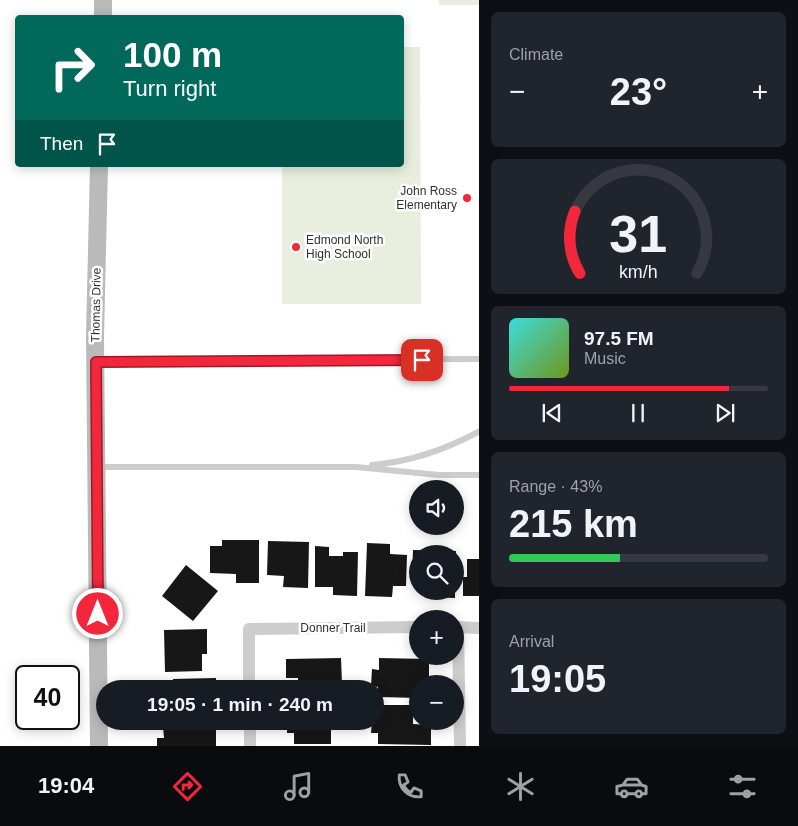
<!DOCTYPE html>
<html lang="en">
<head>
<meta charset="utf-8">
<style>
  body { margin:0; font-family:Helvetica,sans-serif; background:#20242c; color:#f1f3f6; height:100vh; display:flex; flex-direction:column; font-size:19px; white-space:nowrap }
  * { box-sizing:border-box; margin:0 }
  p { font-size:16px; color:#9ea1a6 }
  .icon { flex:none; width:28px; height:28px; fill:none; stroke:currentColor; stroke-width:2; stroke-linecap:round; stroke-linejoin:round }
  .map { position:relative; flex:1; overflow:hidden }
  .panel { display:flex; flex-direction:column; gap:12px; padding:12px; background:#0d0f14; width:319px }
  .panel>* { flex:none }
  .hud { position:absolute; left:15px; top:15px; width:389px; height:152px; border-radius:5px; box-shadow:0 2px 12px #0003; background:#00695c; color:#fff; overflow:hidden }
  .fabs { position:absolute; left:409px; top:480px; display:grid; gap:10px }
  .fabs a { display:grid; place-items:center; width:55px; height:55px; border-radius:50%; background:#171b24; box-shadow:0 2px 12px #0003; font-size:25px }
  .speed { position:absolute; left:15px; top:665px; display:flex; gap:10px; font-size:25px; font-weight:700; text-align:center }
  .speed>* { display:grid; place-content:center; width:65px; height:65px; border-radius:50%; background:#171b24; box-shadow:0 2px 12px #0003; line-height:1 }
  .speed .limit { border:2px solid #111; border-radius:8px; background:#fff; color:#111 }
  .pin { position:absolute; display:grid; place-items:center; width:42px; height:42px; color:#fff; margin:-21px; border-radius:10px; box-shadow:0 2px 8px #0006 }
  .me { position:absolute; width:55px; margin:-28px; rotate:0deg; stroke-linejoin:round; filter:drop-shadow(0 0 4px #0008) }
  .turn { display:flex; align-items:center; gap:18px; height:105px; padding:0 25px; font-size:22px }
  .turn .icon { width:65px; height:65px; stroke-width:2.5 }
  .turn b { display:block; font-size:35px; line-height:42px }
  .then { display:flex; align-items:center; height:48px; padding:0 25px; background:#0003; gap:10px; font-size:19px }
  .big { font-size:38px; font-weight:800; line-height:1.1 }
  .panel .widget { flex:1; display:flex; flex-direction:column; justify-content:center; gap:8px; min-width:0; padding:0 18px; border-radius:8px; background:#20242c }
  .panel .dial { align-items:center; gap:0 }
  .dial svg { height:130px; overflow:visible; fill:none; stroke:#363941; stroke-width:7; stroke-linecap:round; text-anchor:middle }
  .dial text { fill:#f1f3f6; stroke:none }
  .song { display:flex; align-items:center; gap:15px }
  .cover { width:60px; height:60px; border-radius:8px; background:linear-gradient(135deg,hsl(180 70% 55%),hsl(80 70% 35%)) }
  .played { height:5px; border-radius:2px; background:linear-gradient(90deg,#f3273c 85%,#363941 85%) }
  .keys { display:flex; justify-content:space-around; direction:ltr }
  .heat { display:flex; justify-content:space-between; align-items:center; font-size:28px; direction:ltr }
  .charge { height:8px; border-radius:4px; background:linear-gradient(90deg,#34c759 43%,#363941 0) }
  .trip { position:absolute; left:96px; top:680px; width:288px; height:50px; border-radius:25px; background:#171b24; box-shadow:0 2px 12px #0003; font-weight:800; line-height:50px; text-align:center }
  .dock { display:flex; height:80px; justify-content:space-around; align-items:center; background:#090b0e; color:#9ea1a6 }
  .dock .icon { width:35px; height:35px }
  .dock .selected { color:#f3273c }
  .dock b { font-size:22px; color:#f1f3f6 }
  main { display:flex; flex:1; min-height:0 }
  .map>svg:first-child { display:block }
</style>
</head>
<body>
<main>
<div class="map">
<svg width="480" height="746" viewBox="0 0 480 746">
  <rect width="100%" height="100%" fill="#fff"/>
  <path fill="#e7eedd" d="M439,0H479V5H439Z
    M401,47H420L421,304H282V165H401Z"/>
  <path fill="#171717" d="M222,540H259V583H236V574L210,573V546H222Z
    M268,541L309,542L308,588L283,587L284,576L267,575Z
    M367,543L390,544V554L407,555L406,586H393L392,597L365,596Z
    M315,546L329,547V556H343V552H358L357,596L333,595V587H315Z
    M413,550L456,551V554H418V582H412Z
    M467,559H480V596H463V577H467Z
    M186,565L218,591L193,621L162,596Z
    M430,591H455V598L430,597Z
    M207,629V654H202V671L165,672L164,630Z
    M341,658L342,683H335V689H298V678H286V659Z
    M379,658L429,659V684H418V698L378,697V687L371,686L372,669L379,670Z
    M216,678V689H173V679Z
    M378,705H413V724L431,725V745L378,744V733H371L372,721L378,720Z
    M287,721H331V744H294V733H287Z
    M216,726V746H157V738H164L163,727Z"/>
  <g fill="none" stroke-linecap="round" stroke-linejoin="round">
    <path stroke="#cdcdcd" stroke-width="6" d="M97,361L480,359
      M372,465C409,462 447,449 480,431
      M98,467H356L439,475H480"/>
    <path stroke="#cdcdcd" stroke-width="12" d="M455,627L480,628
      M458,627L460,746
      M249,689V629L418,627
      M250,721V746"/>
    <path stroke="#bababa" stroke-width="18" d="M103,18V0
      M99,746L95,336L99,165"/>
  </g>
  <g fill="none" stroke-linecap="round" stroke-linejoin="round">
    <defs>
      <path id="route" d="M98,614L96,362L422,360"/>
    </defs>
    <use href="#route" stroke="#9e1927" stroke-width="12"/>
    <use href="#route" stroke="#f3273c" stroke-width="9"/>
  </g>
  <g fill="#f3273c" stroke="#fff" stroke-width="2">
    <circle cx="467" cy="198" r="5"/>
    <circle cx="296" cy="247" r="5"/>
  </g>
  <g text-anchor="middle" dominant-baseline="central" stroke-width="5" stroke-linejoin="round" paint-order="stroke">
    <g font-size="12" fill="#303030" stroke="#fff" text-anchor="end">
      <text x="457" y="191">John Ross<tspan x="457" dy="14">Elementary</tspan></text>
      <text x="306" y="240" text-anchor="start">Edmond North<tspan x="306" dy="14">High School</tspan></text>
    </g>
    <g font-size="12" fill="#303030" stroke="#fff">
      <text transform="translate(96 305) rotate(-89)">Thomas Drive</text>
      <text x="333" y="628">Donner Trail</text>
    </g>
  </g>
</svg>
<div class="fabs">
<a><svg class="icon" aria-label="sound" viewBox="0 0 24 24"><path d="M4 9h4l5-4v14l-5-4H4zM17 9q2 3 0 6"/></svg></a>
<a><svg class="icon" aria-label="search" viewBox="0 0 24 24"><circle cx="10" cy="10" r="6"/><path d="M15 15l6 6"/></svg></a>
<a>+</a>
<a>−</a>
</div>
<div class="speed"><div class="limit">40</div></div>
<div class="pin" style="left:422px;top:360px;background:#d93025"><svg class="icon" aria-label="arrive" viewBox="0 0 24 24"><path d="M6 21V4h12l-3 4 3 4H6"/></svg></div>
<svg class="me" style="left:98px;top:614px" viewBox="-20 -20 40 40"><circle r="17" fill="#f3273c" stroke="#fff" stroke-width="3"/><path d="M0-11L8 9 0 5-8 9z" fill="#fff"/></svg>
<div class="trip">19:05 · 1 min · 240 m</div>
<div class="hud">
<div class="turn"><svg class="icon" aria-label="right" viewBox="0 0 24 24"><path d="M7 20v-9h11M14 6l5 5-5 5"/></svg><div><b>100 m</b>Turn right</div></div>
<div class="then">Then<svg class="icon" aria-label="arrive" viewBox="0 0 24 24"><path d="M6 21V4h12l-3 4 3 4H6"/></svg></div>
</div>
</div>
<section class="panel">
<div class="widget"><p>Climate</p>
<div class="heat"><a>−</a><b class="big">23°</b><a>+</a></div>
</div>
<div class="widget dial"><svg viewBox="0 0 100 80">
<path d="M14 69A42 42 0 1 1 86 69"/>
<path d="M14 69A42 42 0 0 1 11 31" stroke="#f3273c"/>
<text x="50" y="56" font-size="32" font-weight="700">31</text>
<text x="50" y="72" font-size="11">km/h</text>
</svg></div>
<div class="widget">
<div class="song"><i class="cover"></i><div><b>97.5 FM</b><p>Music</p></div></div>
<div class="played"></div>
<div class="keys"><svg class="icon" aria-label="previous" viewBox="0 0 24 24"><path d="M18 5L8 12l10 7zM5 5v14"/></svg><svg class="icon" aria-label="pause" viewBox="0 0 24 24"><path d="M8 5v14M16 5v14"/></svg><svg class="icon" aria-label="next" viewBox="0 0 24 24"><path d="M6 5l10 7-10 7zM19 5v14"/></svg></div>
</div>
<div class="widget"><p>Range · 43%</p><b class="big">215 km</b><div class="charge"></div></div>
<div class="widget"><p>Arrival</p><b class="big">19:05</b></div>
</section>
</main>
<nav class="dock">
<b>19:04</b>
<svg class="icon selected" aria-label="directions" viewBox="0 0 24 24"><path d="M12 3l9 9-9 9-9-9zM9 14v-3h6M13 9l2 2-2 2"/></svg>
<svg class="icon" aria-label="music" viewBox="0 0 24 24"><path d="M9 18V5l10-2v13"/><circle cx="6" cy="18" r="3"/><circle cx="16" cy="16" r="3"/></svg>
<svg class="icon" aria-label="phone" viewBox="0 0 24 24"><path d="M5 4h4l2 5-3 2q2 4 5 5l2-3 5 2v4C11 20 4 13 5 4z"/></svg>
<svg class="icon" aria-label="climate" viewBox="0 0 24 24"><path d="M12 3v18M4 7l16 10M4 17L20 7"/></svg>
<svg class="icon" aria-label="car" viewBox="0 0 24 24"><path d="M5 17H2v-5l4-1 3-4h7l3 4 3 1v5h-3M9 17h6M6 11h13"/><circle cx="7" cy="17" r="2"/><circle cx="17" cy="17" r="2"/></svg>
<svg class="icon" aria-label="filters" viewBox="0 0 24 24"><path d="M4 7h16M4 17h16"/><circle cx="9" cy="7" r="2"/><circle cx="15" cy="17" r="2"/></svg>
</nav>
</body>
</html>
